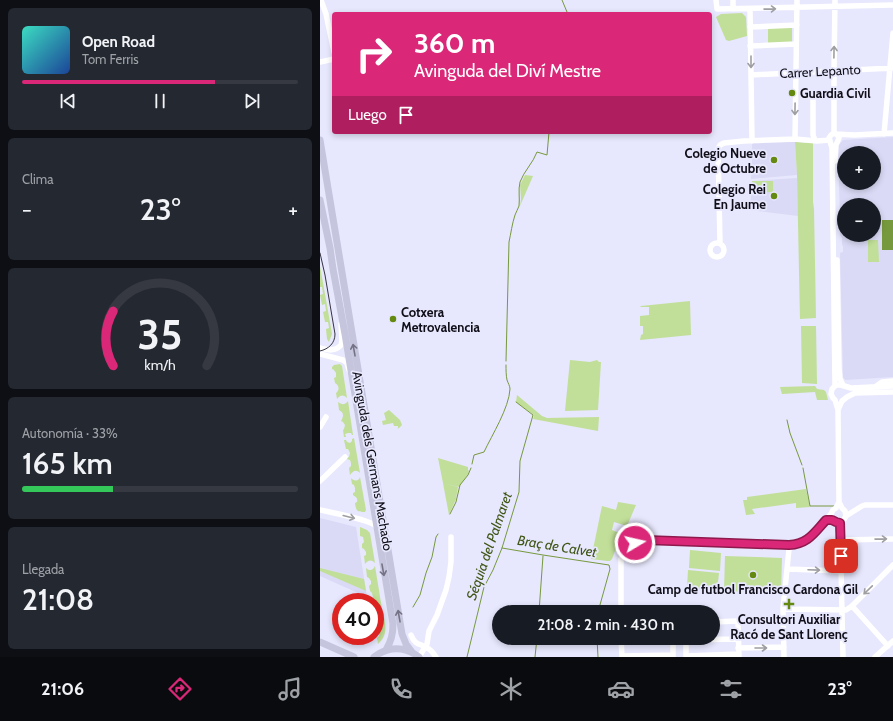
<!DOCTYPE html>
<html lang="es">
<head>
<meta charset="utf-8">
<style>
  body { margin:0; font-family:Cabin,sans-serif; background:#242831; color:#f1f3f6; height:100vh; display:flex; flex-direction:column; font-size:15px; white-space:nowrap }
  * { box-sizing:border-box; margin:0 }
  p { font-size:13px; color:#9ea1a6 }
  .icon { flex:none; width:22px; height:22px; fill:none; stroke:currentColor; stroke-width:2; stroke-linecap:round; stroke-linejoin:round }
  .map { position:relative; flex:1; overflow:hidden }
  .details { display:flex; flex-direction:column; gap:8px; padding:8px; background:#0d0f14; width:320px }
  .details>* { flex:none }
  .top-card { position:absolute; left:12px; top:12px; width:380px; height:122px; border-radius:4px; box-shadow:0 2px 6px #0003; background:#db2777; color:#fff; overflow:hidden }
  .buttons { position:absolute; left:517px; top:146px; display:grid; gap:8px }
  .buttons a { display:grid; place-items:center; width:44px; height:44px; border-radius:50%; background:#171b24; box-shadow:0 2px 6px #0003; font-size:20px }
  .speed { position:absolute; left:12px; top:593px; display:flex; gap:8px; font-size:20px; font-weight:700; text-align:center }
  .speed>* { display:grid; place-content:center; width:52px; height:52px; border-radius:50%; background:#171b24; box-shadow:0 2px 6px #0003; line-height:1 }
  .speed .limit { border:6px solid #d22; background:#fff; color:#111 }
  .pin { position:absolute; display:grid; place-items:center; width:34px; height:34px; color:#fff; margin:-17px; border-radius:8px; box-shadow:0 2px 6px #0006 }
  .me { position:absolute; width:44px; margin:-22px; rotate:81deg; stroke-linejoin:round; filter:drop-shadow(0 0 3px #0008) }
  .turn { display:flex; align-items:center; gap:14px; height:84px; padding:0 16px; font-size:18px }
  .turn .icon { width:52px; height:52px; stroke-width:2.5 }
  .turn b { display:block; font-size:28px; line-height:34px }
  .then { display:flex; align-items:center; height:38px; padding:0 16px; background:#0003; gap:8px; font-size:15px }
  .big { font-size:30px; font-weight:600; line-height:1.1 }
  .details .widget { flex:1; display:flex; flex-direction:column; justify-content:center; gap:6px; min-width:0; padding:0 14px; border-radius:6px; background:#242831 }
  .details .dial { align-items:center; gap:0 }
  .dial svg { height:104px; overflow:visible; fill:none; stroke:#363941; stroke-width:7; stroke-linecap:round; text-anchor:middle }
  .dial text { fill:#f1f3f6; stroke:none }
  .song { display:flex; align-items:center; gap:12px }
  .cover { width:48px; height:48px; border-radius:6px; background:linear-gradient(135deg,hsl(170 70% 55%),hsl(220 70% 35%)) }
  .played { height:4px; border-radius:2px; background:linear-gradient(90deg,#db2777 70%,#363941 70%) }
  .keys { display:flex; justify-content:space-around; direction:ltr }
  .heat { display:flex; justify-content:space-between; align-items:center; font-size:22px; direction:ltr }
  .charge { height:6px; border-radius:3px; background:linear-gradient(90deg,#34c759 33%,#363941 0) }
  .trip { position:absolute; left:172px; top:605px; width:228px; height:40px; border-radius:20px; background:#171b24; box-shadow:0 2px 6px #0003; font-weight:600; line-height:40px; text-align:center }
  .menu { display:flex; height:64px; justify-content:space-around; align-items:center; background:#090b0e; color:#9ea1a6 }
  .menu .icon { width:28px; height:28px }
  .menu .on { color:#db2777 }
  .menu b { font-size:18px; color:#f1f3f6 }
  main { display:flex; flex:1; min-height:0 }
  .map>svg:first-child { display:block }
</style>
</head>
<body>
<main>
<section class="details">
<div class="widget">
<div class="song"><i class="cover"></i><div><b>Open Road</b><p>Tom Ferris</p></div></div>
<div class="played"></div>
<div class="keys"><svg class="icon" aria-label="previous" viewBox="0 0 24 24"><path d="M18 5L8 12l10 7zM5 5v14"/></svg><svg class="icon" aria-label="pause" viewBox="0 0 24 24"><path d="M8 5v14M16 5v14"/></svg><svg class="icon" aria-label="next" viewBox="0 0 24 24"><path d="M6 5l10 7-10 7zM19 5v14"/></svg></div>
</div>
<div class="widget"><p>Clima</p>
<div class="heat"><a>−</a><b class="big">23°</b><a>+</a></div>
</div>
<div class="widget dial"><svg viewBox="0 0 100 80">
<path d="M14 69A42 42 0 1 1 86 69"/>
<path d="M14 69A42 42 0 0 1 14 27" stroke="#db2777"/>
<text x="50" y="56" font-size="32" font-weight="700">35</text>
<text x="50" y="72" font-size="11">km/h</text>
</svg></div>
<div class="widget"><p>Autonomía · 33%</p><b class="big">165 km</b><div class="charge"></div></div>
<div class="widget"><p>Llegada</p><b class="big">21:08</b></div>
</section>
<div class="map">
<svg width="573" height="657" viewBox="0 0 573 657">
  <rect width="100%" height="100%" fill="#e7e7fd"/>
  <path fill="#dbdaf6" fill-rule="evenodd" d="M573,137V377L525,380L523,377L520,253L523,252V246L522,245V238L520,235V226L523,225V223L521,222L520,221L518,146L523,140ZM524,153H554V183H524ZM524,205H554V235H524Z
    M475,142L477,175L431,179L432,166V143Z
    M477,178L478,216L430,210L432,181Z
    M0,518L36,527L47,597L0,576Z"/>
  <path fill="#c1df98" d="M422,13L426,17L427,36L409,41L406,40L396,17L401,14Z
    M472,27V43L448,44V28Z
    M475,142L493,143V202L494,209L496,318L480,319L477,175Z
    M205,175L213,176L200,206L201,199L200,185Z
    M432,181H453V192L432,193Z
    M548,240H558L559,262H548Z
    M0,266L11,328L12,334L9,342L7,339L6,329L9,328L8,322H5L3,312L6,311L5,304L2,305L0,295L3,294L2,287H0Z
    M370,301L371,335L320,340L321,335L323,334V326H320V316L329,315V307H320L321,306Z
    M481,326H496L497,384L482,383Z
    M250,360L270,362L277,360L279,362H281L278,410L245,411Z
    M20,364L22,366L27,398C23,394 20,395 17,399L16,393C20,390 19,385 15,383L14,378L16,377V373L14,370L12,369V367L14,365Z
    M495,386L497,389L504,390L506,392L508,400H497L495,392L462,394L460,387Z
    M197,395L222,416L227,418L279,417L278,431L213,419L215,412L214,415L196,402Z
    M28,401L33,435H32L31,433H28L25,434L26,437H24L23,430L24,429L25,425L23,422L21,421C23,417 25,413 19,410L18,402C22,405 25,405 28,401Z
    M69,410L80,420L82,425L79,428L77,429L78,428V426H74L73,423L63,425L62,421L66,420L64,413Z
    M34,438L40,473C36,469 33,471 30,475L29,468L31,466V463L30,460L27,459V458L29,457L30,453L28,449H26L24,440H26L27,442L30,443L32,441V439Z
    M118,458L148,467V470L149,471L148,474L139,487L123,483Z
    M40,477L46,510L45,512C37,512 36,511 35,503L37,502C38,498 36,497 33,495V493L35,492V488L34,485L32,484L31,478C33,480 36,482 39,479Z
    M123,483L138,487L136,499L129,515Z
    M486,489L490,507L476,508V503L432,509L435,514L426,515L423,500H427V497Z
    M298,502L316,505L307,526L294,522L292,530L302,534L299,540L292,559L290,561H287L271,559L282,506L296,510Z
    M40,527L47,530L50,533L55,563C51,559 48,560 45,564L44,556L46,555V552L44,549L42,548V544L44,542L43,537L40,536Z
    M370,550L401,553L400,571L369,568Z
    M405,556L462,558L461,594L404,591Z
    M55,566L62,609L59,606L55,607V602H51V600L53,597L52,593L50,591L49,586L51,584V581L49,578L47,577L46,568C49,571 53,571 55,566Z
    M0,568L44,579L46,591L0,571Z
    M368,570L399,573L397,591L367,588Z
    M63,612C65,623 69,635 58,644L57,638L59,636C60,633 58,631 56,630L55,627L57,625L58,622L56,619H55V615L59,616Z"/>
  <path fill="#77993e" d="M562,220H573V250H562Z"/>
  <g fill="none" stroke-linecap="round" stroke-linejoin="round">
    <path stroke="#77993e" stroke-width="1" d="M242,0L247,12V14
      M186,361L189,242C191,233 192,224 195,215C196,212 198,209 199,206C200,198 198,190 200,182C204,171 213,163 217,152L227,155L229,132
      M467,420L470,433L482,465
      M152,464L154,455L164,452C172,435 189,408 190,389C190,386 188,383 187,380C186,375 186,370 186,365
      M483,468L490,506H514
      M130,514L136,502L140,485L148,475L151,468
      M182,548L223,555L289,565L290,569L278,612
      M93,607L100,595L106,573L112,557L116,537L118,534
      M219,612L223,556
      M277,638L278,657
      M147,657L164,587L173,570L182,548L199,492L200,461L213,415L196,402
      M215,657L217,638"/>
    <path stroke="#fff" stroke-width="5.5" d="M1,0L6,14L14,52
      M396,0L397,9L573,5
      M413,9V0
      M430,9L432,141
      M430,27L477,25
      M430,46L476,44
      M0,62L14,59
      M431,75L573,68
      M493,95V135L495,140
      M514,133L511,135L509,138L512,148L515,386
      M514,133V71L515,0
      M516,134L534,135L573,133
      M564,134L573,33
      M475,139L477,0
      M515,161L516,145L519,138L517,134
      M400,243L398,149L400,145L404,143L424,141L475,139L497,141L510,140
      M390 250a7 7 0 1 1 14 0a7 7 0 1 1-14 0Z
      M517,260L519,368L520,379L523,385
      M0,348C8,350 15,352 21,345L22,341L21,324
      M0,354L23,360L27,363L29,370
      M555,387L562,382L573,381
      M518,410L522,401L527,397L535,393L573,392
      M0,427L6,417
      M0,481L25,457
      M0,510C13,513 48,519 56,526
      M511,514L512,520L518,523L523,521L526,516L525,511L522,508L519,502L518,410L515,400L513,398L511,394L512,389L516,385H521L531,388L573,386
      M526,516L542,506L545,505H573
      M520,523L523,657
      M520,540L573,539
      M467,569L521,571
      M532,606L568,646
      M463,609L526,610L532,606L573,565
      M301,612V559L308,548L315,543L325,540L469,545H477L487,541L511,514L513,510L516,508L519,502
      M393,622L418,621L419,657
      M91,635C95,646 101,643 109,649C112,651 114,654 116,657
      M301,638L302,657
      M353,638V657
      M366,638V657
      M366,640L418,639
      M301,641L353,640
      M418,648L464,647
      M302,656L353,655
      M366,656L419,654
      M99,657L107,644L109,631L117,615L126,590L129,577L131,562V537
      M464,657L463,609L469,549
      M555,657L573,641"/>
    <path stroke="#c6c5de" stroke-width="7" d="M0,140L82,634L86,644L92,652
      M0,200L10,248L13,269L25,334L73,624C73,635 71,641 66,650
      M0,642L34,657
      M54,657C68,646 85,646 99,657"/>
    <path stroke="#363541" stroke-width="1" d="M0,253L5,275L15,334C15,343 9,349 0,351"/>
  </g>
  <defs><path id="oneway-shaft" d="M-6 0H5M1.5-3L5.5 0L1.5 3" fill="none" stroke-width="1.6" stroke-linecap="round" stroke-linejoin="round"/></defs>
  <g stroke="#9f9fa3">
    <use href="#oneway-shaft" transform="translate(450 9) rotate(-1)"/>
    <use href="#oneway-shaft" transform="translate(514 52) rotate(-89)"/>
    <use href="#oneway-shaft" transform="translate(431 62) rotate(90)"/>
    <use href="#oneway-shaft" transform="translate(475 109) rotate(91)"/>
    <use href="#oneway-shaft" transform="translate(29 517) rotate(14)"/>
    <use href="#oneway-shaft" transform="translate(561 539) rotate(-1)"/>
    <use href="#oneway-shaft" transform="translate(494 570) rotate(2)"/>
    <use href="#oneway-shaft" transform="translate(548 590) rotate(136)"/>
    <use href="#oneway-shaft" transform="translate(441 648)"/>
  </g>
  <g stroke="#747385">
    <use href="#oneway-shaft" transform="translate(34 350) rotate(-100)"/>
    <use href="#oneway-shaft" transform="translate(63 570) rotate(80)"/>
    <use href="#oneway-shaft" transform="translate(79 616) rotate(-100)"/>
  </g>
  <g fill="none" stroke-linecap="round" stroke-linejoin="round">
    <defs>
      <path id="route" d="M315,543L325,540L469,545C488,544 494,533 506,520H512L516,522L520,523L521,556"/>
    </defs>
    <use href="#route" stroke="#8e194d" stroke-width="10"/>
    <use href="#route" stroke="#db2777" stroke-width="7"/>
  </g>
  <g fill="#648910" stroke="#e7e7fd" stroke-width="1.5">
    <circle cx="472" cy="93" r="4"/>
    <circle cx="454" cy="160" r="4"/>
    <circle cx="454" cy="196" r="4"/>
    <circle cx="73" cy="319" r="4"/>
    <circle cx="433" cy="575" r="4"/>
    <path d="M467 598h4v4h4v4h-4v4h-4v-4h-4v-4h4z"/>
  </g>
  <g text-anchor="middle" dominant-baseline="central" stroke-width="3.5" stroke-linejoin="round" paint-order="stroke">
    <g font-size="13" fill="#100f19" stroke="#e7e7fd">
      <text transform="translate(500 71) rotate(-3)">Carrer Lepanto</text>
      <text transform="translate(53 461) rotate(80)">Avinguda dels Germans Machado</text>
    </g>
    <g font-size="13" font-weight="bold" fill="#100f19" stroke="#e7e7fd" text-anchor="start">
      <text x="480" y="93">Guardia Civil</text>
      <text x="446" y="153" text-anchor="end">Colegio Nueve<tspan x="446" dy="15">de Octubre</tspan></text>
      <text x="446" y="189" text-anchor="end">Colegio Rei<tspan x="446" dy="15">En Jaume</tspan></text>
      <text x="81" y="312">Cotxera<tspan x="81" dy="15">Metrovalencia</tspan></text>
      <text x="433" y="589" text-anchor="middle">Camp de futbol Francisco Cardona Gil</text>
      <text x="469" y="619" text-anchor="middle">Consultori Auxiliar<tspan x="469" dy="15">Racó de Sant Llorenç</tspan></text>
    </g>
    <g font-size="14" font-style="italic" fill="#415717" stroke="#e7e7fd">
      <text transform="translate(169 546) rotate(-71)">Séquia del Palmaret</text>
      <text transform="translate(237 546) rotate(9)">Braç de Calvet</text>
    </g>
  </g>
</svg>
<div class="buttons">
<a>+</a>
<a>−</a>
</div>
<div class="speed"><div class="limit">40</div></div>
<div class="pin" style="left:521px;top:556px;background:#d93025"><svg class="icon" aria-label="arrive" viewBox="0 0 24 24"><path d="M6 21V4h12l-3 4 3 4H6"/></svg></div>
<svg class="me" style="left:315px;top:543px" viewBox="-20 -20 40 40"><circle r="17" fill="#db2777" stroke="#fff" stroke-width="3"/><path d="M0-11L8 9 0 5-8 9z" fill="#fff"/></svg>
<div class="trip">21:08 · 2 min · 430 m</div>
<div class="top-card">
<div class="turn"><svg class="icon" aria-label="right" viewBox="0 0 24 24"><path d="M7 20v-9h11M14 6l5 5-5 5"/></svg><div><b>360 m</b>Avinguda del Diví Mestre</div></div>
<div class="then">Luego<svg class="icon" aria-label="arrive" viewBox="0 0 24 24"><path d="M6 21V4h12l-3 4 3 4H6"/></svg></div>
</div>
</div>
</main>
<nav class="menu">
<b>21:06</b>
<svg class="icon on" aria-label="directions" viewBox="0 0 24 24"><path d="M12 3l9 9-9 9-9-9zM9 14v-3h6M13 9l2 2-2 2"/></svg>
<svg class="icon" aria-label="music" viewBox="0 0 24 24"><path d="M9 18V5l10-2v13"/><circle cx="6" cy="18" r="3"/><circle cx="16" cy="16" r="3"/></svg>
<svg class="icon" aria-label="phone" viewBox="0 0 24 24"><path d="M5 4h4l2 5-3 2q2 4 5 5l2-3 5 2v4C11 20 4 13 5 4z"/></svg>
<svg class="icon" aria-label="climate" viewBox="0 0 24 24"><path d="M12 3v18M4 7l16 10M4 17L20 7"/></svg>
<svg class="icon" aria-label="car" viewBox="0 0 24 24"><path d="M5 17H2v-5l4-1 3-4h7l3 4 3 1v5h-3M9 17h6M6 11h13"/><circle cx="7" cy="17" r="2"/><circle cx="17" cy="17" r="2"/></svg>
<svg class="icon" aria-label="filters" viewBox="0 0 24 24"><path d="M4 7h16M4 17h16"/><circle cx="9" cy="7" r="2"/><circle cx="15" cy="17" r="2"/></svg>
<b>23°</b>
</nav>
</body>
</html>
